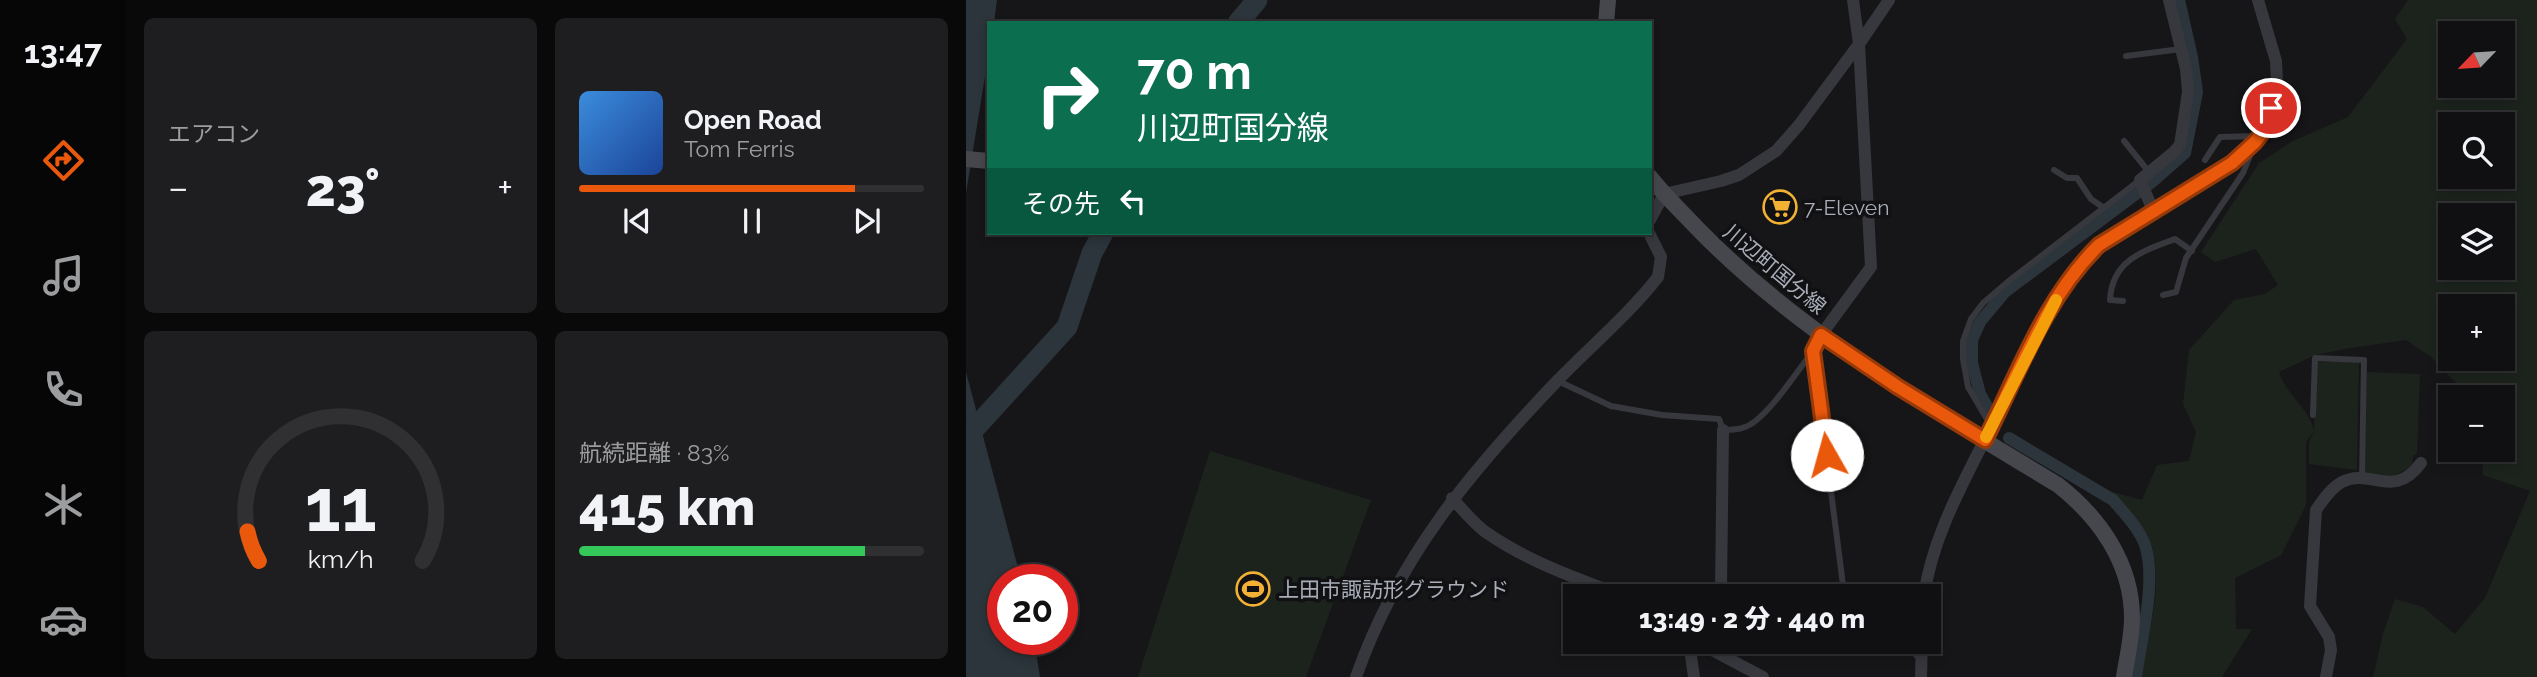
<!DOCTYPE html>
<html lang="ja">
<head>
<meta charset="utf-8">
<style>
  body { margin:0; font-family:Raleway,"Noto Sans JP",sans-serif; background:#1e1e20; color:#f1f3f6; height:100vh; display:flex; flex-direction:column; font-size:26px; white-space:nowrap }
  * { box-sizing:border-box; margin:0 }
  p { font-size:23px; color:#9c9d9f }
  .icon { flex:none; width:38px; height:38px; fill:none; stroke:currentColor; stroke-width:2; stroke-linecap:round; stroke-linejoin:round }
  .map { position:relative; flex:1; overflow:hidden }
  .details { display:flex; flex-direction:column; gap:18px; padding:18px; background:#09090a; width:840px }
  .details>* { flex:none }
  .guide { position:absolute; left:21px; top:21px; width:665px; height:214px; border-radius:0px; box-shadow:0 4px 10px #0003,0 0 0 2px #303032; background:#0b6e4f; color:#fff; overflow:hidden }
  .needle { width:46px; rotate:245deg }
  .fabs { position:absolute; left:1472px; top:21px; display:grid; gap:14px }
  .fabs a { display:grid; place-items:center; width:77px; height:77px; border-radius:0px; background:#101012; box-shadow:0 4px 10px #0003,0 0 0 2px #303032; font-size:35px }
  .speed { position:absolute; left:21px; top:564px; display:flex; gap:14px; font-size:35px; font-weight:700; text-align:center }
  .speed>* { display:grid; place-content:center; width:91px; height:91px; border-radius:50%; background:#101012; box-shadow:0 4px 10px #0003,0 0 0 2px #303032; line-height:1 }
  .speed .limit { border:10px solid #d22; background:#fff; color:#111 }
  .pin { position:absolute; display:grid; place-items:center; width:60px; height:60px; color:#fff; margin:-30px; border:4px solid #fff; border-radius:50%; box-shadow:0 2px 7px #0007 }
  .me { position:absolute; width:77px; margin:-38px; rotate:353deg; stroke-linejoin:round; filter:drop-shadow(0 0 5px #0008) }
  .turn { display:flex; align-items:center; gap:24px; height:147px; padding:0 35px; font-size:32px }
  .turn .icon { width:91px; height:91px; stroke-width:2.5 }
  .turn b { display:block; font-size:49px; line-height:60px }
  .then { display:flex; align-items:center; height:66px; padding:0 35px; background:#0003; gap:14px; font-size:26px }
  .big { font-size:52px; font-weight:800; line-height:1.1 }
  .details .widget { flex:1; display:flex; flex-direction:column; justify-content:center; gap:10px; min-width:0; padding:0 24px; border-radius:10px; background:#1e1e20 }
  .details .dial { align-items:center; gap:0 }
  .dial svg { height:182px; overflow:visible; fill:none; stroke:#303032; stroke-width:7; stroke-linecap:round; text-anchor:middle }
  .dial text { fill:#f1f3f6; stroke:none }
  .song { display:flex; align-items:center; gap:21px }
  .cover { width:84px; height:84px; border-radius:10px; background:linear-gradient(135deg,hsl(210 70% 55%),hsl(220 70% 35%)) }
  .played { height:7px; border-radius:4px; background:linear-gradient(90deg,#ea580c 80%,#303032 80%) }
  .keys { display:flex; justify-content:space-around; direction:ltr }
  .heat { display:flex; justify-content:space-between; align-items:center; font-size:38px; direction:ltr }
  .charge { height:10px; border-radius:5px; background:linear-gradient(90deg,#34c759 83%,#303032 0) }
  .details .tiles { flex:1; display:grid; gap:18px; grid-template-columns:repeat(2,1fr) }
  .trip { position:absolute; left:597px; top:584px; width:378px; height:70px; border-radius:0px; background:#101012; box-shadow:0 4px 10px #0003,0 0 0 2px #303032; font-weight:800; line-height:70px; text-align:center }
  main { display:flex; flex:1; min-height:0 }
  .dock { display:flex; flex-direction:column; width:126px; justify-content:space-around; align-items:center; background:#060607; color:#9c9d9f }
  .dock .icon { width:49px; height:49px }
  .dock .on { color:#ea580c }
  .dock b { font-size:32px; color:#f1f3f6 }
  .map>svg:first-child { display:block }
</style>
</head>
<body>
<main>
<nav class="dock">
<b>13:47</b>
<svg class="icon on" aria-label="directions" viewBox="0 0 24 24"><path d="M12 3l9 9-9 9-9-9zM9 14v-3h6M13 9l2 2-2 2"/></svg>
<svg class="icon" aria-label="music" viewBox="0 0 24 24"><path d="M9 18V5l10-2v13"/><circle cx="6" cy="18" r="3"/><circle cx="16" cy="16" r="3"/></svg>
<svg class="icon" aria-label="phone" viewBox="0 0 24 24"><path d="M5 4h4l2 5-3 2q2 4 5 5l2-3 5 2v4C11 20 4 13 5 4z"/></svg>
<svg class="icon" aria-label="climate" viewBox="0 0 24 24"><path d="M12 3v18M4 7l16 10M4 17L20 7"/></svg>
<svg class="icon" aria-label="car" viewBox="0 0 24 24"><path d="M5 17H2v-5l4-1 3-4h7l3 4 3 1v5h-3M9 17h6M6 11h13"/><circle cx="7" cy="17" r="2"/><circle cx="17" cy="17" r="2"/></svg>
</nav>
<section class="details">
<div class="tiles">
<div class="widget"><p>エアコン</p>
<div class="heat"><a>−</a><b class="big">23°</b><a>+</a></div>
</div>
<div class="widget">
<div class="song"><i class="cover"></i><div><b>Open Road</b><p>Tom Ferris</p></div></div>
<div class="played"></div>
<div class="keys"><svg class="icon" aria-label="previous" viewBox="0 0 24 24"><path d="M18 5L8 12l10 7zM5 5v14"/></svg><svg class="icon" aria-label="pause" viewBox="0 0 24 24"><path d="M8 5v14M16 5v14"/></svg><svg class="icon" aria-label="next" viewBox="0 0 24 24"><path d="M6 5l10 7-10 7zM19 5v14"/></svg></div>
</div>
<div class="widget dial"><svg viewBox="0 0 100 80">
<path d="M14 69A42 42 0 1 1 86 69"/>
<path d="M14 69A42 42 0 0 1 9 56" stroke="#ea580c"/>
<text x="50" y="56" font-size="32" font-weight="700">11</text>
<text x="50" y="72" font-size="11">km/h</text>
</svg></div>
<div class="widget"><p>航続距離 · 83%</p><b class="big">415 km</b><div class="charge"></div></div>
</div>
</section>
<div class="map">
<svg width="1571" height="677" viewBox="0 0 1571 677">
  <rect width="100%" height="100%" fill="#161618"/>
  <path fill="#1c231d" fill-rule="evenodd" d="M1442,0H1571V677H1407L1417,634L1429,599L1457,607L1489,634L1519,598L1564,491L1517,475L1516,450H1536V397H1503L1465,357L1440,340L1384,348L1349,355L1313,372C1320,395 1344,409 1348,431L1351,362H1393L1391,470L1343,464V442L1348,431L1340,442V505L1315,555L1269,578L1270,629H1286L1256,677H1173C1183,629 1206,567 1172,523C1162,510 1149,499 1136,489L1176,500L1191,465L1223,461L1230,432L1217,404L1223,350L1268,300L1299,294L1312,285L1290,249L1249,262L1235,252L1293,163L1327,141L1382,117L1441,39L1429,19ZM1484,33H1536V86H1484ZM1484,124H1536V177H1484ZM1484,215H1536V268H1484ZM1484,306H1536V359H1484Z
    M1401,372L1454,374L1451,453L1447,456L1446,466L1424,478L1399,473Z
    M244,451L405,500L340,677H172Z"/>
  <path fill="#2c353c" d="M0,0H31L28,23H23V52L0,193Z
    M0,372L55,579H37V639H68L74,677H0Z"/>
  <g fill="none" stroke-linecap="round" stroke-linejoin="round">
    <path stroke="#2c353c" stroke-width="12" d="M1023,410L1014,394L1006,363V340L1014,322L1039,292L1186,182L1219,153L1231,92L1226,57L1213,0
      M1043,438L1147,500C1158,513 1173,528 1179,545C1191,582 1175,639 1170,677"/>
    <path stroke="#2c353c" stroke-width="21" d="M272,23L291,0
      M0,438L101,327L126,253L137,233"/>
    <path stroke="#37383d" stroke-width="6" d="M1160,56L1215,49
      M1158,141L1183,172
      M1239,160L1254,137L1292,136
      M1088,170L1101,178H1111L1125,199L1138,208
      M1197,295L1210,292L1220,258L1277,173L1287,148
      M1157,301L1144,300C1146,261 1176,251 1209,239L1226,251
      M855,335L847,351L877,585L890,597
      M592,381L645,406L696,415L753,419L757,430C764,430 772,430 779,427C800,420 832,370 847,351
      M1347,415L1349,358L1398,360L1396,479
      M1025,426L1002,387L997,359V341L1005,319L1017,303L1044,280L1174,180
      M937,642L954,659"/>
    <path stroke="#37383d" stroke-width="12" d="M1187,210L1174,180L1208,152L1214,145L1222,92L1220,69L1203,0
      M684,220L698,194L755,181L773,175L810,151L833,125L893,44L923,0
      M855,335L905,267L893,44L887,0
      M486,498C497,510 508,524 521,533C563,562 612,579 660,597
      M751,597L755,589L757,430
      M958,597C966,534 1002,475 1029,419C1059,358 1084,293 1133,245L1266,163L1289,142L1299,129L1311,83L1310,61L1292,0
      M723,642L728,677
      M731,642L797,677
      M390,677C432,557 505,471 592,380C625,346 663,314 692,277L695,257L683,233
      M955,677L956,642
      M1360,677L1365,650L1363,637L1344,606L1350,510C1357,500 1365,488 1376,482C1405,467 1427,501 1455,463"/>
    <path stroke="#45474d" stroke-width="16" d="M640,23L642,0
      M0,159L23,161
      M684,177C698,195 715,211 731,228C835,335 965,408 1092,485C1133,517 1166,563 1166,618C1166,637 1161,658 1158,677"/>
  </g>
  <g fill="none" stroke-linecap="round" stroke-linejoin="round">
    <defs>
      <path id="route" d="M861,455L847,351L855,335L932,387L1019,440C1052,374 1079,298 1133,245L1266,163L1289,142L1299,129L1305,108"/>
    </defs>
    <use href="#route" stroke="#983908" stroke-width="18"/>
    <use href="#route" stroke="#ea580c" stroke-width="12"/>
    <path stroke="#f59e0b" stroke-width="12" d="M1020,437L1090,300"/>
  </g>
  <defs>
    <symbol id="supermarket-ring" viewBox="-11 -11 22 22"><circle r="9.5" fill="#111113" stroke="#f2b134" stroke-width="1.5"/><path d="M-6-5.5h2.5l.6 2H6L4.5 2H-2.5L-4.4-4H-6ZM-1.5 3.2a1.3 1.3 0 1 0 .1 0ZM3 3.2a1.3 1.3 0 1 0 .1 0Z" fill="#f2b134"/></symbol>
    <symbol id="stadium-ring" viewBox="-11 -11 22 22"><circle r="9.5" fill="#111113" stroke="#f2b134" stroke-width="1.5"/><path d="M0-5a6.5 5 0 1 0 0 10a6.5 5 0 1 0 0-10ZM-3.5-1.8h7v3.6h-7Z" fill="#f2b134"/></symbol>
  </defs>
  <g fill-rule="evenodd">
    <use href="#supermarket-ring" x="795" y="188" width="38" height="38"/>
    <use href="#stadium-ring" x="268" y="570" width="38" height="38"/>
  </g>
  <g text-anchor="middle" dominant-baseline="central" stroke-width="7" stroke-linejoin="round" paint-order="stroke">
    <g font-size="21" fill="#a8adb8" stroke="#111113" text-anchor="start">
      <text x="838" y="207">7-Eleven</text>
      <text x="312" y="589">上田市諏訪形グラウンド</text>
    </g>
    <g font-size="21" fill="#a8adb8" stroke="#111113">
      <text transform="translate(809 269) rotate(40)">川辺町国分線</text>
    </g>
  </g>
</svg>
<div class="fabs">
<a><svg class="needle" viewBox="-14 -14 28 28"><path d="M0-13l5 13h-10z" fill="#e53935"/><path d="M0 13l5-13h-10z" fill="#9c9d9f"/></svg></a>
<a><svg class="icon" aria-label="search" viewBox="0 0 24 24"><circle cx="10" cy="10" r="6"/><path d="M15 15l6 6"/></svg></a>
<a><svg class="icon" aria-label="layers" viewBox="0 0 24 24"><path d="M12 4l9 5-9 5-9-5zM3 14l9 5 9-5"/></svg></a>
<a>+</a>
<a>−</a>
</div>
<div class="speed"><div class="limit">20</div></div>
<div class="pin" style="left:1305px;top:108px;background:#d93025"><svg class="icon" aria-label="arrive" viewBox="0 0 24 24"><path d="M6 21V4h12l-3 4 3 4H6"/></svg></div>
<svg class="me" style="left:861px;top:455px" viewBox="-20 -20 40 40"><circle r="19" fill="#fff"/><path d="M0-13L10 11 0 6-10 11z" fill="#ea580c"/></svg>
<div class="trip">13:49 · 2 分 · 440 m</div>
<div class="guide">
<div class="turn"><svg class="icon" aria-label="right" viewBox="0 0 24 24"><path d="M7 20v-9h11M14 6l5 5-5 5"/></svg><div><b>70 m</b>川辺町国分線</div></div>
<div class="then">その先<svg class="icon" aria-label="left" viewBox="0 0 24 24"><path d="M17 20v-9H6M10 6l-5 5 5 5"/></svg></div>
</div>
</div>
</main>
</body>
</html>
